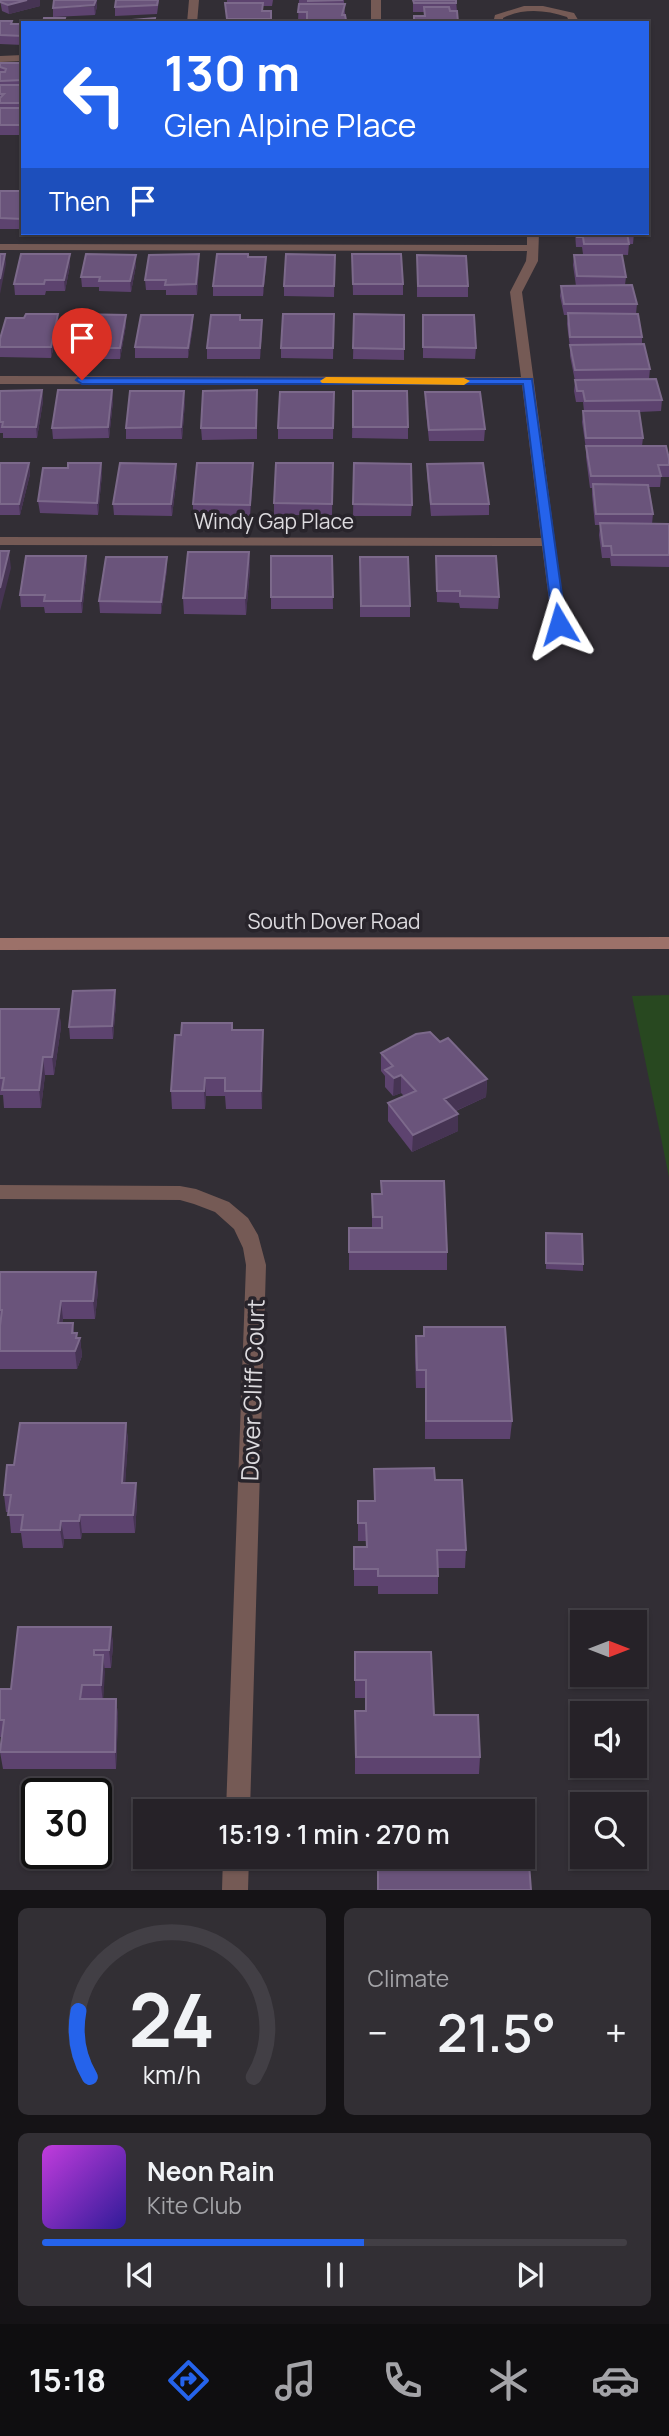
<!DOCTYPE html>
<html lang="en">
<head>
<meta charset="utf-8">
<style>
  body { margin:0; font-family:Manrope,sans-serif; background:#322f34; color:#f1f3f6; height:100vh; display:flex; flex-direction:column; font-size:26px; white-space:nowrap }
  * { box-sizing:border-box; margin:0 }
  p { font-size:23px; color:#a4a4a8 }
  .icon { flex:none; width:38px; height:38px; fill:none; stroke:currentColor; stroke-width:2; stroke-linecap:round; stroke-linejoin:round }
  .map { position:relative; height:1890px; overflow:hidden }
  .drawer { display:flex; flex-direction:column; gap:18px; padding:18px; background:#151316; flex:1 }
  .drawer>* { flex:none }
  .hud { position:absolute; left:21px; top:21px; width:628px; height:214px; border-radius:0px; box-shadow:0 2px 5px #0004,0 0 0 2px #423f45; background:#2563eb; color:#fff; overflow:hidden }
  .needle { width:46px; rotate:90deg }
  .controls { position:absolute; left:570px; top:1610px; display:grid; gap:14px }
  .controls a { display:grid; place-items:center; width:77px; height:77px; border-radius:0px; background:#262228; box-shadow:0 2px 5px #0004,0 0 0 2px #423f45; font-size:35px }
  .speed { position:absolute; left:21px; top:1778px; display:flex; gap:14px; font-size:35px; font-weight:700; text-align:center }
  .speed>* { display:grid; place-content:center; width:91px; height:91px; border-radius:50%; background:#262228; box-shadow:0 2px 5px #0004,0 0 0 2px #423f45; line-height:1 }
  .speed .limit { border:4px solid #111; border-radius:10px; background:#fff; color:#111 }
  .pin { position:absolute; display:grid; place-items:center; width:60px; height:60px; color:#fff; margin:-72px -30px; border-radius:50% 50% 50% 0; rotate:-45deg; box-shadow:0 0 7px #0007 }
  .pin .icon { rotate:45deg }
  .me { position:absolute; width:77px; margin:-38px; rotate:353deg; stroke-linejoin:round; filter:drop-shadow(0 0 5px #0008) }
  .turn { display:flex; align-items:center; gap:24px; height:147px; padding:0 28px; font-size:32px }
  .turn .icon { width:91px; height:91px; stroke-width:2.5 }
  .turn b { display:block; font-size:49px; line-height:60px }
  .then { display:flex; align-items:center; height:66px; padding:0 28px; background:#0003; gap:14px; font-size:26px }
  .big { font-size:52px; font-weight:600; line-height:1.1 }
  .drawer .tile { flex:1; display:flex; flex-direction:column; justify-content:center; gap:10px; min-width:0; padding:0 24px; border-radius:10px; background:#322f34 }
  .drawer .dial { align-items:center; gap:0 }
  .dial svg { height:182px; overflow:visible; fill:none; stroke:#423f45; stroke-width:7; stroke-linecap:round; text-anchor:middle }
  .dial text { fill:#f1f3f6; stroke:none }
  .song { display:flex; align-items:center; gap:21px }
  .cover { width:84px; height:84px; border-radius:10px; background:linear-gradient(135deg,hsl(290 70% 55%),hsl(250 70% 35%)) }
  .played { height:7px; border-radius:4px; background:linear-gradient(90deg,#2563eb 55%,#423f45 55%) }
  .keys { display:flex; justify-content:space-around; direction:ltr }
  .heat { display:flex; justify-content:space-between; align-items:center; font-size:38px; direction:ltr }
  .drawer .tiles { flex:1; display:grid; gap:18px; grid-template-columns:1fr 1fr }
  .tile:last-child { grid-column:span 2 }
  .trip { position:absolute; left:133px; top:1799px; width:402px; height:70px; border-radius:0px; background:#262228; box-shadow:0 2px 5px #0004,0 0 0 2px #423f45; font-weight:600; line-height:70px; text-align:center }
  .dock { display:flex; height:112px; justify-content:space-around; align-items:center; background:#0f0e10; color:#a4a4a8 }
  .dock .icon { width:49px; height:49px }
  .dock .selected { color:#2563eb }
  .dock b { font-size:32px; color:#f1f3f6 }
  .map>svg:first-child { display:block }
</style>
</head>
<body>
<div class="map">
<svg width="669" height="1890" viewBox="0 0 669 1890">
  <rect width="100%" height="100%" fill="#322e35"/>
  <path fill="#284820" d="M669,995V1177L632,996Z"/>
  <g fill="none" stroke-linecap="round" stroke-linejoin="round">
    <path fill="#755a55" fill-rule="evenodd" d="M189,0H199L197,23H187Z
      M371,0H381V23H371Z
      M524,6H543L574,13L580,23H570L567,17C545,10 524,8 503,18V23H493L495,15Z
      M23,55V61L0,62V56Z
      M527,233H539L538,261L522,292L566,624L564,627L559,628L552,624L542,546L0,545V537L541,538L522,385L0,384V376L521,377L510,292L526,261L527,251L0,250V244L527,245Z
      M0,1185L180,1186L196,1189L229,1202L248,1218L258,1235L266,1265L250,1811H226L246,1265L243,1248L234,1229L215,1212L194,1204L180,1200L0,1199Z
      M223,1857H249L248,1890H222Z"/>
    <path fill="#9c7169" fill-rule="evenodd" d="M669,937V949L0,950V938Z"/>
  </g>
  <path fill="#5d436f" d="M0,0H40V6L9,14L2,11Z
    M116,0H159L157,14L115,16V7Z
    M227,0H273L272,6H263V11H271V23H227L225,3H227Z
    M299,0H344V4L346,23H307V21H298Z
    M413,0H456L458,23H414V16H424V12H413Z
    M97,6L95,15L53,17V8Z
    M0,21H12V24H23V45L0,44Z
    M0,63H23V129L21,135H0Z
    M0,191H23V229H0Z
    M575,233H634L633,244H629L628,255L583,254L582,247H576Z
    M70,254V265L65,291H46L45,295H15L14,284Z
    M352,254L403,284V295H353Z
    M136,255V265L131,292L99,291V287H82L81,277Z
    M335,255L334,297L284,296V286Z
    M417,255L468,286V297H417Z
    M574,255L626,277L625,285L637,304L636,314L642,337V344L650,369L649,379L662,400L661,411L639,412L643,438L642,446L669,459V477H661L660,487H649L653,514L652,524H669V567L611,566L610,558H602L599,535L600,525H595L592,495V488H590L586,457V449L582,422L583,411H584L583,402H576L574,391L575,381L570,356V348L567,324L568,315H564L560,296L561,286H576L573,265Z
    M248,257H266V267L263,296H213V286Z
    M199,265L197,295H166V290H146L145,280Z
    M334,314L333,359L281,358V348Z
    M354,314L404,315V360L353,359Z
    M423,315L476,348L475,359L423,358Z
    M59,325L51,358L0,357V339Z
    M126,325L120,359H68L67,348Z
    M193,326L188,358H135V347Z
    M262,330L260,359H207V348Z
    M42,390L43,401L37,438H3V433H0V391Z
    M112,390L113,401L109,438L53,439L52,428Z
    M353,391L408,427V439L352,438Z
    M334,392L333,439H278V428Z
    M425,392L485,429L484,441H429L425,403Z
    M257,401V439L202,440L201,428Z
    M185,402L182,439H126V428Z
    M0,463H29L30,474L20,515H0Z
    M101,463L102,474L98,515L40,513L38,501L68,468Z
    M333,463L332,515H274V503Z
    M354,463L412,505L411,516H353Z
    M427,464L489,504V515L431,516L427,475Z
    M177,475L172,516L114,515L113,504Z
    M253,475L250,516H193V504Z
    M249,552L250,568L246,615L184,614L183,598Z
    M86,556L87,567L82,613H45L44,607H21L20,595Z
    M271,556H332L333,609H271Z
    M436,556L499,597L498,609L460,608L459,603L437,602Z
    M360,557L410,606V617H360Z
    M167,569L161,614L100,613L99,601Z
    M116,1003L113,1039H70L69,1027Z
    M0,1009H59L61,1027L54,1075H45L41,1108H4L3,1095H0Z
    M232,1030H263L262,1109H226L225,1096H206L205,1109H172L171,1091Z
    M440,1042L487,1079L486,1097L456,1111L458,1131L412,1152L388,1121V1103L404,1096L401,1093L393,1096L385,1087V1076L381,1071V1053Z
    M372,1194L447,1252V1270H349V1228H372Z
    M546,1233L583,1264V1271L546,1269Z
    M0,1272L98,1290L95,1319H63L62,1323H73L74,1333L77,1338H80L82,1356L77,1369H0Z
    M424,1327L512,1421L510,1439H425V1388H416L415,1354L416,1336H424Z
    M126,1423L128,1441L125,1483H136L137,1501L135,1533H82L81,1539H64L63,1548H23L21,1533H11L9,1512H6L4,1495L14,1465Z
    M374,1469L435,1480L466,1550L465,1568H438V1594H378V1586H354V1547H366V1541H358V1501H374Z
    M111,1627L113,1645L111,1668H104L103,1699H116L118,1716L116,1769H3L0,1752L2,1737H0V1689H11Z
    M355,1652L434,1715L480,1757L479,1774H355V1711H366V1698H355Z"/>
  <path fill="#463453" d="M27,0H40V6L9,14L8,5Z
    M96,0H97V6L95,15L94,5Z
    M22,117L23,129L21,135L20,125Z
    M5,254L6,264L0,294V279Z
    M70,254V265L65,291L64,280Z
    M199,254V265L197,295L196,284Z
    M136,255V265L131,292L130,281Z
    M266,257V267L263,296V286Z
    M58,314L59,325L51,358V347Z
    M126,315V325L120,359V348Z
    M193,315V326L188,358V348Z
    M262,320V330L260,359V348Z
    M42,390L43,401L37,438L36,427Z
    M112,390L113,401L109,438L108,427Z
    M184,391L185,402L182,439L181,427Z
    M29,463L30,474L20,515L19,504Z
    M101,463L102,474L98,515L97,503Z
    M253,463V475L250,516V505Z
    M176,464L177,475L172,516L171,504Z
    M9,551L11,568L0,611V588Z
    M249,552L250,568L246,615L245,598Z
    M86,556L87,567L82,613L81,601Z
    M167,557V569L161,614V602Z
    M115,990L116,1003L113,1039L112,1026Z
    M59,1009L61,1027L54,1075L52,1057Z
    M263,1030V1048L262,1109L261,1091Z
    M43,1057L45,1075L41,1108L39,1090Z
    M401,1075V1093L393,1096L394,1078Z
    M205,1078L206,1096L205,1109L204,1091Z
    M487,1079L486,1097L444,1116V1099Z
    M458,1114V1131L412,1152L413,1135Z
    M96,1272L98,1290L95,1319L93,1301Z
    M61,1301L63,1319L60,1341L58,1323Z
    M77,1333L78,1343L80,1338L82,1356L77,1369L75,1351Z
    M126,1423L128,1441L124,1501L122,1483Z
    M136,1483L137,1501L135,1533L133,1515Z
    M80,1515L82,1533L81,1539L79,1521Z
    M61,1521L64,1539L63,1548L60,1530Z
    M111,1627L113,1645L111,1668L109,1650Z
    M103,1655L105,1672L103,1703L101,1685Z
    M116,1699L118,1716L116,1769L115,1752Z"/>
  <path fill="#6a547b" stroke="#7c698b" stroke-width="2" d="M0,0H27L8,5L0,2Z
    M54,0H96L94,5L53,8Z
    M116,0H158L157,5L115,7Z
    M308,0H343L308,1Z
    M413,0H456V3H414Z
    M225,3H263L262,11H271V19H227Z
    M299,4H345L342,15H345L346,20H307V12H298Z
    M424,7H449L450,11H457L458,22H414V16H425Z
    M44,18H65L64,21L69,22H89V23H43Z
    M155,18L154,23H108V22Z
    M0,21H12L11,24H23V36L0,35Z
    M0,63H23V80L0,81V72H5L6,69L0,67Z
    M0,85H23V103H0V98L4,94H0Z
    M0,108H23V117L20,125H0Z
    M0,191H23V219L0,218Z
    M576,233H634H627L629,244H584L583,237H577Z
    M0,254H5L0,279Z
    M21,254H70L64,280H45L44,284H14Z
    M86,254L136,255L130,281H99L100,277H81Z
    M199,254L196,284L165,285L166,280H145L149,255Z
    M217,254H248V257H266L263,286H213Z
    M286,254L335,255L334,286H284Z
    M352,254H401L403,284H353Z
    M417,255L466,256L468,286H418Z
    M574,255H622L626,277L577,276Z
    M632,285L637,304H564L561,286Z
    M568,313L638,314L642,337H570Z
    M26,314H58L51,347H0V339L6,318H24Z
    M74,314L126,315L120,348H67Z
    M283,314H334L333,348H281Z
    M354,314L404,315V349L353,348Z
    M141,315H193L188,348L135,347Z
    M211,315H240V320H262L260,348H207Z
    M423,315H474L476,348L423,347Z
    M644,344L650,369L575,370L570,345Z
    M656,379L662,400L585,401L583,391H577L575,380Z
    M42,390L36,427H2L3,422H0V391Z
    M58,390H112L108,427L52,428Z
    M257,390L256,428H201L203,391Z
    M130,391H184L181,427L126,428Z
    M353,391H407L408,427H353Z
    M280,392H334L333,428H278Z
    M425,392H480L485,429L429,430Z
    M583,411H639L643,438H586Z
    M586,446H666L669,459V465H658L661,476H591Z
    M0,463H29L19,504H0Z
    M68,463H101L97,503L38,501L43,468H68Z
    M120,463L176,464L171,504H113Z
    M197,463H253L250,505L193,504Z
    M276,463H333L332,504L274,503Z
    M354,463L411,464L412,505L353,504Z
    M483,463L489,504H431L427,464Z
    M593,484L648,485L653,514H596Z
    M600,523L669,524V555H612L611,546H603Z
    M0,551H9L0,588Z
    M188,552H249L245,598H183Z
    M26,556H86L81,601H44L45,595H20Z
    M271,556H332L333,597H271Z
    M436,556H496L499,597L460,596V591H437Z
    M106,557H167L161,602L99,601Z
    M360,557H408L410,606H361Z
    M115,990L112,1026L69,1027L73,991Z
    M0,1009H59L52,1057H43L39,1090H2L4,1078H0Z
    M182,1023H232V1030H263L261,1091H225V1078H205L204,1091H171L175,1035H181Z
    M430,1032L440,1042L448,1038L487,1079L444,1099L458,1114L413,1135L388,1103L416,1091L401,1075L394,1078L385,1070L393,1066L381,1053L416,1034Z
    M381,1181H444L447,1252H349V1228H382V1217H373L372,1194H382Z
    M546,1233L582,1234L583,1264L546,1263Z
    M0,1272H96L93,1301H61L58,1323H73L72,1333H77L76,1338H80L75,1351H0V1326L2,1310H0Z
    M424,1327H505L512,1421H426V1370H417L416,1336H424Z
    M20,1423H126L122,1483H136L133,1515H80L79,1521H61L60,1530H21L23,1515H8L11,1495H4L7,1465H14Z
    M434,1468L435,1480H462L466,1550H437L438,1576H378V1569H354V1547H367L366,1523H358V1501H375L374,1469Z
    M18,1627H111L109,1650H94V1655H103L101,1685H82L80,1699H116L115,1752H0L4,1720H0V1689H11Z
    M355,1652H431L434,1715H478L480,1757H356L355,1711H366V1680H355Z
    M523,1838H527L531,1890H378V1857H523Z"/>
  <path fill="#2563eb" stroke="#184099" stroke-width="2" d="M78,378L532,379L566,624L559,628L553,624L523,384H82L76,380Z"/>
  <path fill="#f59e0b" d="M326,377L464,378L470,381L464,385L322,383L320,381Z"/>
  <g text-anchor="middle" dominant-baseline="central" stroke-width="7" stroke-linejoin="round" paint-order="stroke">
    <g font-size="21" fill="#dddbdf" stroke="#28242b">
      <text x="274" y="521">Windy Gap Place</text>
      <text x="334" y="921">South Dover Road</text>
    </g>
    <g font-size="24" fill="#dddbdf" stroke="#28242b">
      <text transform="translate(252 1390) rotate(-88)">Dover Cliff Court</text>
    </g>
  </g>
</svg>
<div class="controls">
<a><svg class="needle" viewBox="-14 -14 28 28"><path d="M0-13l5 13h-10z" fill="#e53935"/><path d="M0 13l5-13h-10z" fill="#a4a4a8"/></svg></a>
<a><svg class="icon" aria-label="sound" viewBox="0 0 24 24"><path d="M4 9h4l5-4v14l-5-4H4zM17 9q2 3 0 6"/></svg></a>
<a><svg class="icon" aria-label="search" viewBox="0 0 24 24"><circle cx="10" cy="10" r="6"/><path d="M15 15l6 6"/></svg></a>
</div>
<div class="speed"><div class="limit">30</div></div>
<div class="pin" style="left:82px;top:380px;background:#d93025"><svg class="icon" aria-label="arrive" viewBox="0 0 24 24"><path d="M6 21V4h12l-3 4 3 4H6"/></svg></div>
<svg class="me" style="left:559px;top:624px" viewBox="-20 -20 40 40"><path d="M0-17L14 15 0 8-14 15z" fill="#2563eb" stroke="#fff" stroke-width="4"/></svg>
<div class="trip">15:19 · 1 min · 270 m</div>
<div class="hud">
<div class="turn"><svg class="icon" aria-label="left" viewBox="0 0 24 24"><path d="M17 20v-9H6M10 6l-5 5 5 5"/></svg><div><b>130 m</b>Glen Alpine Place</div></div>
<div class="then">Then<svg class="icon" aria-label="arrive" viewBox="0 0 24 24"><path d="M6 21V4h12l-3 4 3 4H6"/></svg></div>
</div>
</div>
<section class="drawer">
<div class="tiles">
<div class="tile dial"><svg viewBox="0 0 100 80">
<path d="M14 69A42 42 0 1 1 86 69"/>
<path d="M14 69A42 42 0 0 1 9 40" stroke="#2563eb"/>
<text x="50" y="56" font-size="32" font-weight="700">24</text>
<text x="50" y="72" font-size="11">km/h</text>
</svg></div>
<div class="tile"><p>Climate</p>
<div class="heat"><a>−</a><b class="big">21.5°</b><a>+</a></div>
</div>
<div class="tile">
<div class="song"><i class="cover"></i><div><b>Neon Rain</b><p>Kite Club</p></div></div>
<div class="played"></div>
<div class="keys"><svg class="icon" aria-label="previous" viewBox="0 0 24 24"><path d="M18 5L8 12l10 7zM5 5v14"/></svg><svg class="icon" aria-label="pause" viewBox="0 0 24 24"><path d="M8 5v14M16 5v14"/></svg><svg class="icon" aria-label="next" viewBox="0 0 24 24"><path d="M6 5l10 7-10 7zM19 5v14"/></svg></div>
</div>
</div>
</section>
<nav class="dock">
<b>15:18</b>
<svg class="icon selected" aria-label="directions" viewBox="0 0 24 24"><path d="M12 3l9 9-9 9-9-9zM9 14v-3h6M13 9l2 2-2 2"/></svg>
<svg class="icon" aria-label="music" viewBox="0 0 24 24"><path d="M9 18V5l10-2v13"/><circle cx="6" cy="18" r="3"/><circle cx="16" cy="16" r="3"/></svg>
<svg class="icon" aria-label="phone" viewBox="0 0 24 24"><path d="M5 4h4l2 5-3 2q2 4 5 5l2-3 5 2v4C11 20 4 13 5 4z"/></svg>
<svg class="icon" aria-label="climate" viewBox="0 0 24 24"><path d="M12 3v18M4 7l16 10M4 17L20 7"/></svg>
<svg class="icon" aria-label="car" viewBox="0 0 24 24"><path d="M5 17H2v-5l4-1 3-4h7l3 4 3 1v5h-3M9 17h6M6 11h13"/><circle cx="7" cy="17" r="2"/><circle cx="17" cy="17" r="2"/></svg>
</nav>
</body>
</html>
